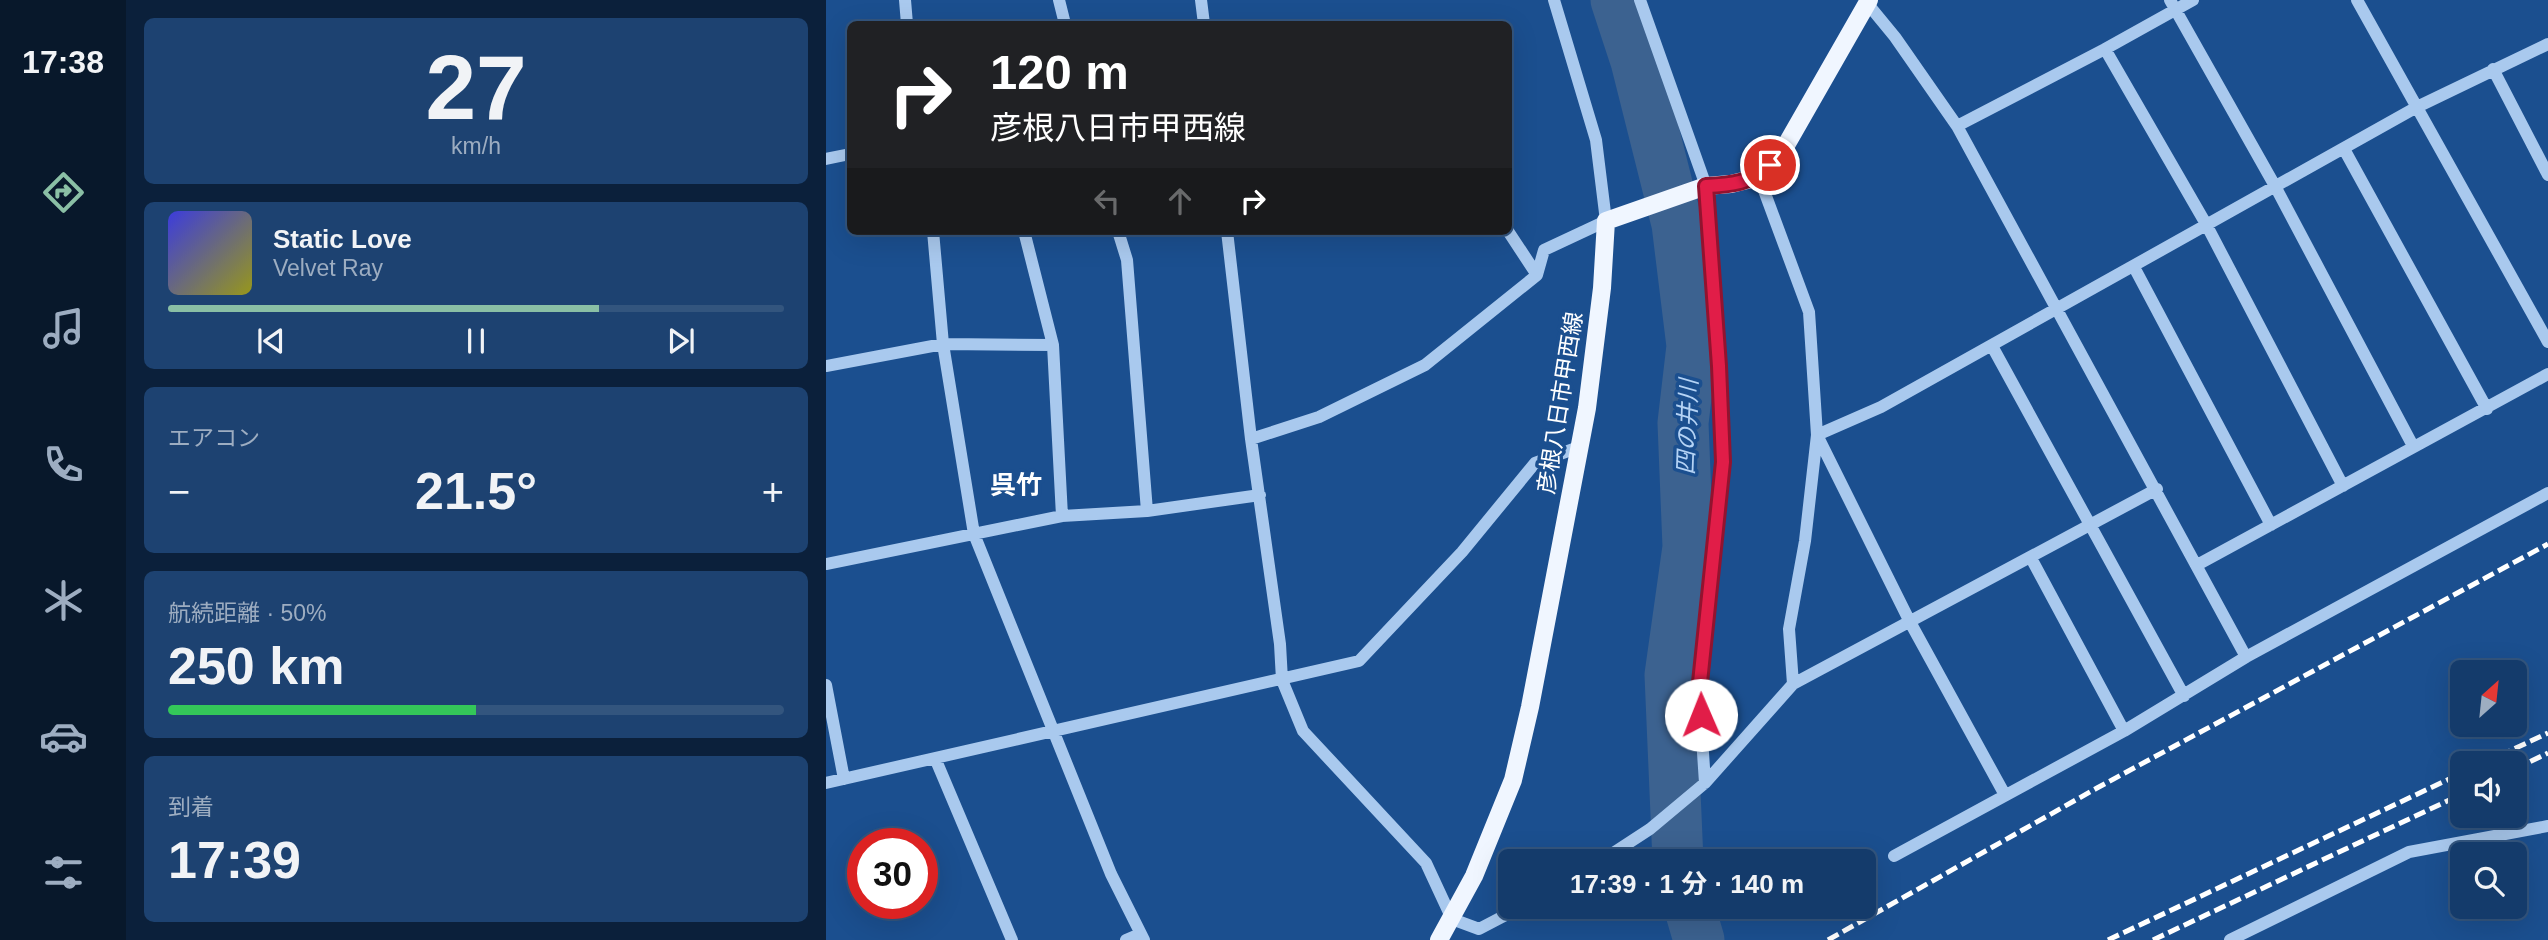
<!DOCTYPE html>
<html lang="ja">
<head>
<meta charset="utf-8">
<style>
  body { margin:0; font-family:Helvetica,"Noto Sans JP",sans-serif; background:#1d4271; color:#f1f3f6; height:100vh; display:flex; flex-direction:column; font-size:26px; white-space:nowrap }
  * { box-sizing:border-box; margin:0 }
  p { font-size:23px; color:#9dadc1 }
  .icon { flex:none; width:38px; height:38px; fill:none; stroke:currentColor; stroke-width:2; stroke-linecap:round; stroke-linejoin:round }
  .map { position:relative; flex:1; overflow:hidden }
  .sheet { display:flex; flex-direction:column; gap:18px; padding:18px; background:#0b203b; width:700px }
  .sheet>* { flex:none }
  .top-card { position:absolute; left:21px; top:21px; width:665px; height:214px; border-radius:10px; box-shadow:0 7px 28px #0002,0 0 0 2px #33557e; background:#202124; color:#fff; overflow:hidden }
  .needle { width:46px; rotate:27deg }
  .buttons { position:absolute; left:1624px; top:660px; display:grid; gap:14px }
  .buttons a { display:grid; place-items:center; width:77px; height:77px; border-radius:10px; background:#143b6b; box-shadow:0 7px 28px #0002,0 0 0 2px #33557e; font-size:35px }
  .speed { position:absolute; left:21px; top:828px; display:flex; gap:14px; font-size:35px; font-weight:700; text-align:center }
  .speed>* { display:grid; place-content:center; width:91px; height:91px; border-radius:50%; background:#143b6b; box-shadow:0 7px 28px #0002,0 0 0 2px #33557e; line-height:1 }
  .speed .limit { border:10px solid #d22; background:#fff; color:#111 }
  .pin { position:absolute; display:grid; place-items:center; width:60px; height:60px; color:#fff; margin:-30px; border:4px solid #fff; border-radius:50%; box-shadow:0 2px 7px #0007 }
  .me { position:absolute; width:77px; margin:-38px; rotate:359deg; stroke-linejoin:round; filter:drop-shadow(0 0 5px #0008) }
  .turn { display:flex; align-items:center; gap:24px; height:147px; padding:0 28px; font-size:32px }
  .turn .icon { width:91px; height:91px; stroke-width:2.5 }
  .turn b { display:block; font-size:49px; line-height:60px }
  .lanes { display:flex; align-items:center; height:66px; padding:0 28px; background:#0003; justify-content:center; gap:35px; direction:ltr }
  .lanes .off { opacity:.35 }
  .big { font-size:52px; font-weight:700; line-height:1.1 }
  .sheet .tile { flex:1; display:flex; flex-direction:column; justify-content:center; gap:10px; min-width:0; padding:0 24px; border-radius:10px; background:#1d4271 }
  .sheet .dial { align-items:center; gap:0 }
  .dial b { font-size:91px; line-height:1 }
  .song { display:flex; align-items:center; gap:21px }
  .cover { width:84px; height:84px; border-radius:10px; background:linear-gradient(135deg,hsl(240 70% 55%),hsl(60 70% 35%)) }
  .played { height:7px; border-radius:4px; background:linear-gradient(90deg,#8abfa5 70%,#33557e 70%) }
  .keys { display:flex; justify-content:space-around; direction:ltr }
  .heat { display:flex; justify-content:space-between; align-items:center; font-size:38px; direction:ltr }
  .charge { height:10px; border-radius:5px; background:linear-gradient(90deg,#34c759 50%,#33557e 0) }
  .trip { position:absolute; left:672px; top:849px; width:378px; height:70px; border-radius:10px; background:#143b6b; box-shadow:0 7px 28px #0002,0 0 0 2px #33557e; font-weight:700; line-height:70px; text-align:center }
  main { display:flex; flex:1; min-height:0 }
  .dock { display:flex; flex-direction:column; width:126px; justify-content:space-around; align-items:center; background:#08182b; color:#9dadc1 }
  .dock .icon { width:49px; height:49px }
  .dock .active { color:#8abfa5 }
  .dock b { font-size:32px; color:#f1f3f6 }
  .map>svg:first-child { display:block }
</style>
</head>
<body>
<main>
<nav class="dock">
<b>17:38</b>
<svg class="icon active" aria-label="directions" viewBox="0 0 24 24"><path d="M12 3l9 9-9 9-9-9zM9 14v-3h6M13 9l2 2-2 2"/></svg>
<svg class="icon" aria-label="music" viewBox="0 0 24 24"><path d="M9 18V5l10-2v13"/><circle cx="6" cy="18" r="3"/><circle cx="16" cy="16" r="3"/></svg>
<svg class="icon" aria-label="phone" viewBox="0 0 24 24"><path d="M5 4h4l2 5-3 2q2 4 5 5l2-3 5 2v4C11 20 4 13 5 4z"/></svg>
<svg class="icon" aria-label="climate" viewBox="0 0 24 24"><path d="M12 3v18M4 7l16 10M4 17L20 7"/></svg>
<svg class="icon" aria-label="car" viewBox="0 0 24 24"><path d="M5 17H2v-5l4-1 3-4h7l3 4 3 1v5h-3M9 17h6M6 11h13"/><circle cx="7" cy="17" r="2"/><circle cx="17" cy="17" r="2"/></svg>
<svg class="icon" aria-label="filters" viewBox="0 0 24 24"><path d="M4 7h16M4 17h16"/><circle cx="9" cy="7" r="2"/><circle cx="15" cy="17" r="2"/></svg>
</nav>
<section class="sheet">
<div class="tile dial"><b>27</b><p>km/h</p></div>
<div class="tile">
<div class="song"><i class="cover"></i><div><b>Static Love</b><p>Velvet Ray</p></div></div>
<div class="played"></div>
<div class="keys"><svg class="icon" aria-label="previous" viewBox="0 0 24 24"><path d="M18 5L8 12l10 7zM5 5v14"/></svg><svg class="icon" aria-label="pause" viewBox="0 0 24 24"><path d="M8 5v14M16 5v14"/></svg><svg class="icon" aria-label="next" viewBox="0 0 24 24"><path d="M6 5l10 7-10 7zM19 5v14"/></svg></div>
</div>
<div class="tile"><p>エアコン</p>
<div class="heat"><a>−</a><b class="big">21.5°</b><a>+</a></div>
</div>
<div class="tile"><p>航続距離 · 50%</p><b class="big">250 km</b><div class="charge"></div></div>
<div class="tile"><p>到着</p><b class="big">17:39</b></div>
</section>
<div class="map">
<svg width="1722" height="940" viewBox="0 0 1722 940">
  <rect width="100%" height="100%" fill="#1b4f8f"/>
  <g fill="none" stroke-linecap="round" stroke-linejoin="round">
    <path stroke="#3c6290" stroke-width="51" d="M790,0L810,61L851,224L866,346L857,423L862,547L844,675L852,861
      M863,906L873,940"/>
    <path stroke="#a9c9ee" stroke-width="12" d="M79,0L81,24
      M233,0L239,24
      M375,0L378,24
      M814,0L880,186L893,366L897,462L873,692L879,783
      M1344,0L1449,186L1587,446
      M1531,0L1722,342
      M1041,3L1069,37L1131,126L1420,657L1722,493
      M1279,49L1380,224L1517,486
      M1667,69L1722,175
      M1131,126L1279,49L1367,0
      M1518,149L1661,409
      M0,159L24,154
      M933,177L983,312L984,327L991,435L979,541L963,629L967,684
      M107,231L117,344L148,534L285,874L318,940
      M198,231L227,345L236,516
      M292,231L301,260L321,511
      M401,231L425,439L454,644L456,680L477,731L600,863L626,919L653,929L697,906
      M682,231L711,275
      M1308,267L1445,525
      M1166,346L1358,696
      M0,366L117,344L227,345
      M425,439L493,417L599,365L711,275L718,250L780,221L770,140L728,0
      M1205,558L1298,731
      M0,564L236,516L321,511L434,495
      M1371,565L1722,374
      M0,685L18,779
      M109,758L186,940
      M0,783L533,661L636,552L709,463L753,447
      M1179,795L1084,622L991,435L1055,407L1591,107L1722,44
      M1068,856L1298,731L1420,657
      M775,861L824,829L879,783L967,684L1331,489
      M300,940L314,934
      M1404,940L1583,852L1722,826"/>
    <path stroke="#f0f6ff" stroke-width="18" d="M613,940L648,876L687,780L704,707L761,408L776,288L780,221L880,186L905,184L933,177L955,154L1043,0"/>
    <path stroke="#fff" stroke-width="5" stroke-dasharray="12 5" stroke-linecap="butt" d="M1658,763L1722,733
      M1689,769L1722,753
      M1002,940L1271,788L1722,544
      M1282,940L1636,773
      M1327,940L1636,794"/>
  </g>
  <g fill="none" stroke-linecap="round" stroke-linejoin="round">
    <defs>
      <path id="route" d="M875,715L873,692L897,462L893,366L880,186C904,185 926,183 944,165"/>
    </defs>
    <use href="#route" stroke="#92132f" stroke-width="18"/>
    <use href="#route" stroke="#e11d48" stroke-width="12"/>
  </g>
  <g text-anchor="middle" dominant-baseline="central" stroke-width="7" stroke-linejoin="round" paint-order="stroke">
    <g font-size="23" fill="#fff" stroke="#1b4f8f">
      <text transform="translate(734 403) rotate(-81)">彦根八日市甲西線</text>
    </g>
    <g font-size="24" font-style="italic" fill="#b5d3f5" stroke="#1b4f8f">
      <text transform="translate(861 427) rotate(-88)">四の井川</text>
    </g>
    <g font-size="26" font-weight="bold" fill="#fff" stroke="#1b4f8f">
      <text x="190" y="485">呉竹</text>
    </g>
  </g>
</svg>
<div class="buttons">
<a><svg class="needle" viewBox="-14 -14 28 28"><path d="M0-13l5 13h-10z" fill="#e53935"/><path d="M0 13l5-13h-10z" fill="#9dadc1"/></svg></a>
<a><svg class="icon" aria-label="sound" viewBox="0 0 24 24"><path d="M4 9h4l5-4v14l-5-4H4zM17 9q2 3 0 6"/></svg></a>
<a><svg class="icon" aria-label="search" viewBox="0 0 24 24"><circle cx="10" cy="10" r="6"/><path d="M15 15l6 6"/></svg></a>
</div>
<div class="speed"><div class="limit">30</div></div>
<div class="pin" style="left:944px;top:165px;background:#d93025"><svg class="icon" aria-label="arrive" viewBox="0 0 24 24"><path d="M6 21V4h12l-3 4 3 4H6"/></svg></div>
<svg class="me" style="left:875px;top:715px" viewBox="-20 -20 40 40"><circle r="19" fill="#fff"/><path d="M0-13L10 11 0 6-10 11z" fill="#e11d48"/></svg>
<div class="trip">17:39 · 1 分 · 140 m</div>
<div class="top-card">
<div class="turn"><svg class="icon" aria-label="right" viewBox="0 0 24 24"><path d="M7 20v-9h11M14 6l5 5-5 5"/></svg><div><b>120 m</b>彦根八日市甲西線</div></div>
<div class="lanes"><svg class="icon off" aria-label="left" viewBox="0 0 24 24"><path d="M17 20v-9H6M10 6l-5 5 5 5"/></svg><svg class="icon off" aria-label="ahead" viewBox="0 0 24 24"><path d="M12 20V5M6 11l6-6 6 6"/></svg><svg class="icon" aria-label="right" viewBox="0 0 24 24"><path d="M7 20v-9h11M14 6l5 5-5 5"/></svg></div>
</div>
</div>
</main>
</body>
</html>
